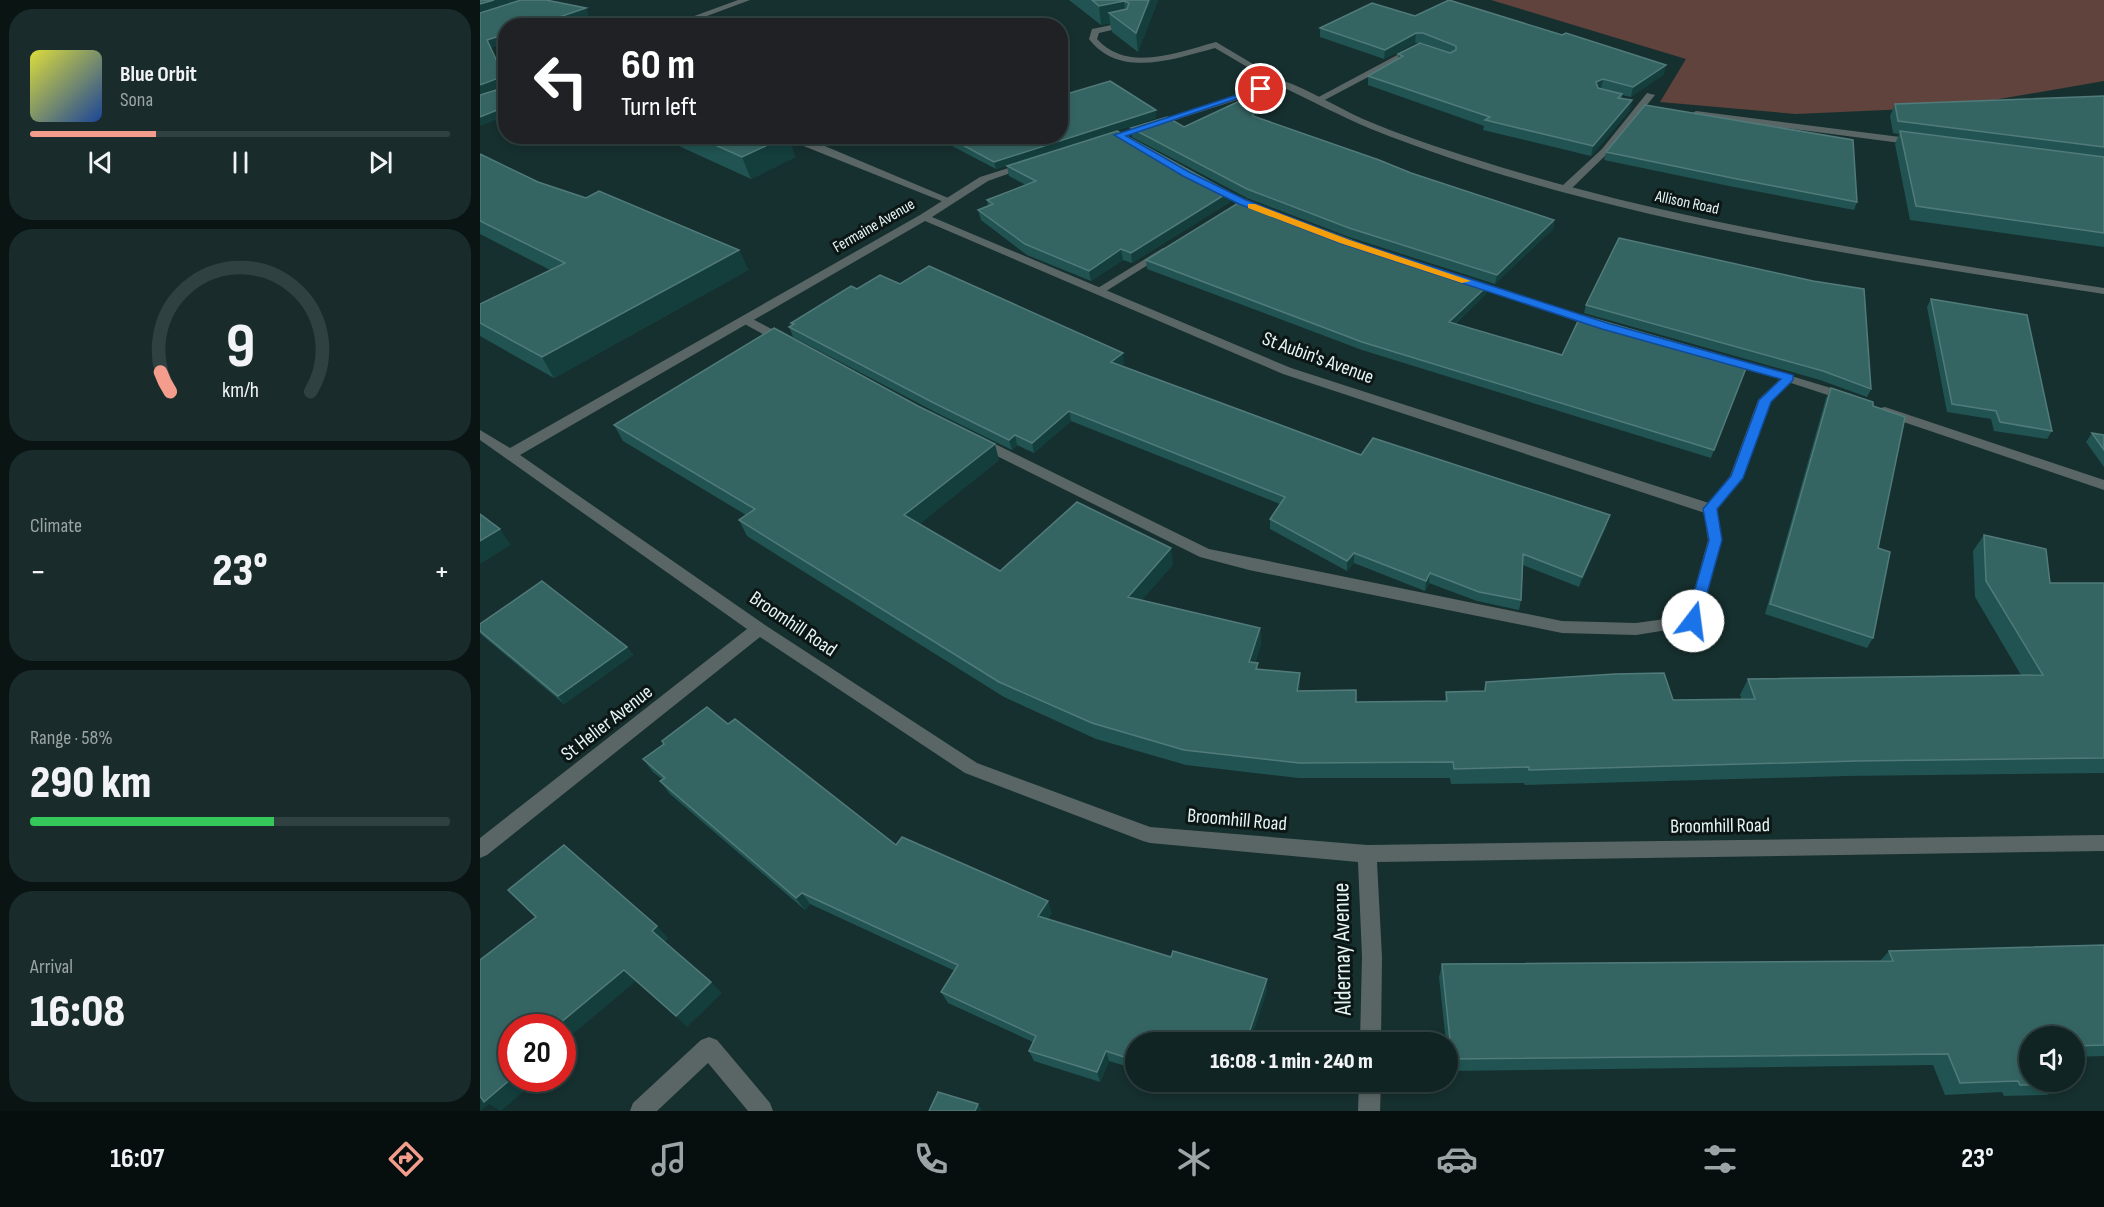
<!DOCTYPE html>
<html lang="en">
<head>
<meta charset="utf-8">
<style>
  body { margin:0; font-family:"Sofia Sans Condensed",sans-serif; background:#192c2b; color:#f1f3f6; height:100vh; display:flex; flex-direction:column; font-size:22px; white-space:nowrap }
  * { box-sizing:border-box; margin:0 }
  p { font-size:20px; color:#9ca4a6 }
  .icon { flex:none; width:33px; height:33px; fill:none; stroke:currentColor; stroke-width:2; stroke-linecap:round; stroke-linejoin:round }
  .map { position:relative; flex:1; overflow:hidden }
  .sheet { display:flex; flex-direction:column; gap:9px; padding:9px; background:#091413; width:480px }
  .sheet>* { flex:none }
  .hud { position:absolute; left:18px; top:18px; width:570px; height:126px; border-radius:24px; box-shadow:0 3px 9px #0003,0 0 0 2px #304141; background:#202124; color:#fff; overflow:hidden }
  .fabs { position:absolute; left:1539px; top:1026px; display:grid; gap:12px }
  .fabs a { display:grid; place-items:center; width:66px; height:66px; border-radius:50%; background:#102423; box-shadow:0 3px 9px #0003,0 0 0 2px #304141; font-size:30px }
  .speed { position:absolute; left:18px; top:1014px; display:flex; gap:12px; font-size:30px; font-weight:700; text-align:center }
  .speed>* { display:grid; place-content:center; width:78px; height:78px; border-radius:50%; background:#102423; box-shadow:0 3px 9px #0003,0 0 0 2px #304141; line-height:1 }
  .speed .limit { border:9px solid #d22; background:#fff; color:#111 }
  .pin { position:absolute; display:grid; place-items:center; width:51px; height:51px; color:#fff; margin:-26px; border:3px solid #fff; border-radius:50%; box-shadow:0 2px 6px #0007 }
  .me { position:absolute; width:66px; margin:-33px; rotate:15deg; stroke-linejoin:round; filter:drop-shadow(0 0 4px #0008) }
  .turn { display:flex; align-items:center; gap:21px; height:126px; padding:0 24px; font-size:27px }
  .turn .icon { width:78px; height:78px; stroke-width:2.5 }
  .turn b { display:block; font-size:42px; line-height:51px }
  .big { font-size:45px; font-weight:800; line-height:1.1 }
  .sheet .card { flex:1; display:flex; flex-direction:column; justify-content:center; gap:9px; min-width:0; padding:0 21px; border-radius:24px; background:#192c2b }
  .sheet .dial { align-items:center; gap:0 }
  .dial svg { height:156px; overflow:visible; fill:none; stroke:#304141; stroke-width:7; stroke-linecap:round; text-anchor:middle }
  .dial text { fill:#f1f3f6; stroke:none }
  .song { display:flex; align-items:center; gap:18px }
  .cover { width:72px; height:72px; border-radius:9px; background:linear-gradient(135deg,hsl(60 70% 55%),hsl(220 70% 35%)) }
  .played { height:6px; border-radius:3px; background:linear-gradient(90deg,#f49d8c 30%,#304141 30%) }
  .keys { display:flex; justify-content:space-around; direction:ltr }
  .heat { display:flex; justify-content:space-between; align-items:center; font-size:33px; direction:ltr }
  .charge { height:9px; border-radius:4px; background:linear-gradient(90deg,#34c759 58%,#304141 0) }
  .trip { position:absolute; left:645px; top:1032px; width:333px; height:60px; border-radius:30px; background:#102423; box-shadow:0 3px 9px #0003,0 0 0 2px #304141; font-weight:800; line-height:60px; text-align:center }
  .tab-bar { display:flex; height:96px; justify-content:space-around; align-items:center; background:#060e0e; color:#9ca4a6 }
  .tab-bar .icon { width:42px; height:42px }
  .tab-bar .current { color:#f49d8c }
  .tab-bar b { font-size:27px; color:#f1f3f6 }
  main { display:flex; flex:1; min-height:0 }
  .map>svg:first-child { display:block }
</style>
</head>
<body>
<main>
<section class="sheet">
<div class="card">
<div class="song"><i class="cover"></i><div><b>Blue Orbit</b><p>Sona</p></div></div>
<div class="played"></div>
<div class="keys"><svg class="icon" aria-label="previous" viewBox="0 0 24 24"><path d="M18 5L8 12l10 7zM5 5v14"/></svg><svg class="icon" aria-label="pause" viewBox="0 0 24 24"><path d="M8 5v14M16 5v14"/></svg><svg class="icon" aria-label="next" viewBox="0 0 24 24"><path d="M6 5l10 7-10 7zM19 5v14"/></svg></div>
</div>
<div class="card dial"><svg viewBox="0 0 100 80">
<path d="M14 69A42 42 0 1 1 86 69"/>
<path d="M14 69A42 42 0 0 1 9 59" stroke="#f49d8c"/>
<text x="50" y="56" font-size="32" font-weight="700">9</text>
<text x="50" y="72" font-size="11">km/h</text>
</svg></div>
<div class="card"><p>Climate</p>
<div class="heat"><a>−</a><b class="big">23°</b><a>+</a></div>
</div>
<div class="card"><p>Range · 58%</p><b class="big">290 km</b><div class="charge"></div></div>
<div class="card"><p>Arrival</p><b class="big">16:08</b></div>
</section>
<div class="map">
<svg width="1624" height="1111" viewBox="0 0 1624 1111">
  <rect width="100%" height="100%" fill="#16302f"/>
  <path fill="#61433d" d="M1011,0H1624V81L1473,107L1316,114L1180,102L1206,59Z"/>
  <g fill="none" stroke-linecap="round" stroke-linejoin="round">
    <path fill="#5a6665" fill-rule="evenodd" d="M258,0H270L200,26H187Z
      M646,22L650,24L649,26L619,33L617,39C647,73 699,52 736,42L805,83L798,85L735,48C694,59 640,79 609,39L612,29Z
      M936,45L940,48L939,50L841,102L833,100Z
      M26,87V93L0,102V96Z
      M1167,93L1175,95L1128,153L1090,190H1082V186L1122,149Z
      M311,136H321L473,200L464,202L316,143Z
      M731,184L784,207L785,209L780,212L776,211L727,189L726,187Z
      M683,248L687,249V253L623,293L619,294L613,291Z
      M987,278L1122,321L1124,324L1118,328L1114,327L983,283V279Z
      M265,315L309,338L311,341L309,344H301L261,322L259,319Z
      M1248,357L1374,395L1375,398L1369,402L1311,383L1291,402L1263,478L1237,510L1242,540L1219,625L1156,635L1082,633L769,570L720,557L495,445L493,442L495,439H505L729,549L1082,621L1156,623L1207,616L1228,540L1223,509L1250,476L1278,400L1300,379L1244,364L1242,361L1244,358Z
      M1405,407L1624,480V490L1400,414L1398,411L1400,408Z
      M229,1037L237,1040L290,1103L293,1111H268L228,1063L177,1111H150L153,1103L221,1040Z"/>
    <path fill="#5a6665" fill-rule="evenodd" d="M801,80C829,89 856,107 883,119C920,135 960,148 998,160C1201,224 1414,255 1624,288V294C1379,256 1122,221 891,129C860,116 830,100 800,86L628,142L620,140Z
      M1216,111L1436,139L1441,142L1436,145L1213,116L1211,114Z
      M544,163L553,165L508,181L452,217L811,368L1235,505L1237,509L1230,514L1225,513L803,374L445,221L40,455L285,625L497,763L670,827L887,845L1624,835V851L897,862L902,957L901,1042H880L882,957L878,862L670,843L663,841L485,773L280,637L7,855L0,858V838L267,629L0,440V430L30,448L440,215L500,177Z
      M879,1082H901L900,1111H878Z"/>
  </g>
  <path fill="#205351" d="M589,0H678L658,52L632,32L630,23L621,25Z
    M935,16L1184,74L1151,97L1142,95V98L1150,110L1111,156L1003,130L1004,126L888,85V76L918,59V54L956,48L942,43H935L904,59L840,37V28Z
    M590,93L676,118L516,169L453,136H580Z
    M1624,96V247L1430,220L1415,144L1419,134L1413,133L1410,116L1415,104Z
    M781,99L776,117L931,173L1074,220L1073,229L1015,284L869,237L767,198L652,137L651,128L704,127Z
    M177,136H308L315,157L271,179Z
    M1126,152L1377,202L1374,210L1254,187L1124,160Z
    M0,154L58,182L259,250L268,270L74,378L0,336V304L70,270L0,234Z
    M527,166L749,192L750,202L652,263L643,260L611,281L547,255L501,220L498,210L508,206L507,200L546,185L529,176Z
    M1139,238L1391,389L1387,397L1340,380L1104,313L1106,305Z
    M895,249L1007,286L1006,294L975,324L1082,355L1268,363L1231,458L882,350L667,269L666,260Z
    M420,284L644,363L641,366L881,455L1127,525L1099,587L1043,565L1041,600L1039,610L997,601L949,583L945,591L874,563L867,571L790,529V519L800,504L591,421L554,453L537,445L532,450L455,412L313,337L309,327L312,325L311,323L377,289Z
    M1451,299L1572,431L1567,439L1514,431L1511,419L1467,412L1447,307Z
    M1351,388L1398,548L1393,638L1387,648L1285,614L1346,398Z
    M134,425L519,460L439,524L520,571L693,564L662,600L780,628L781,644L775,663L778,669L819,691L876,702L965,701L966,692L1004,691L1006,682L1193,700H1262L1260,695L1268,679L1541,675L1495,597L1493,551L1504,535L1570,583H1624V773L1366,776L1045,785L1044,783L971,784L970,778H819L706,765L616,739L524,697L267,536L259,520L266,515L143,441Z
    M1612,433L1624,435V467L1606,442Z
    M0,624L147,647L153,655L84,704L3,636L0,633Z
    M248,724L416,845L572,913L568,919L691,957L787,979V990L770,1042H656V1069L629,1061L620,1082L554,1061L549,1051L553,1042L468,1003L461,992L475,971L330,904L325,910L190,794L180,781L183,780L173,772L163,759Z
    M1624,945V1056L1594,1057V1036H1550L1585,1084L1567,1095L1524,1096L1522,1092L1465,1095L1453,1065L968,1071V1042H966L959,977L962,964L1400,961L1409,951Z
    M692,1082H732L728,1093Z"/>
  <path fill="#133e3c" d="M14,0H38L0,13V4Z
    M669,0H678L658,52L656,33Z
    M644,1L646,20L629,13L630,23L621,25L619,6Z
    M106,8L109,15L78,26H53Z
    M936,33L935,43L904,59L905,50Z
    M26,34V43L11,48L26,81L7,40Z
    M1186,65L1184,74L1151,97L1153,87Z
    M21,77L25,85L0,94V85Z
    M1123,79L1121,89L1114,92L1116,82Z
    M16,90L20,97L26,116L0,126V117Z
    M781,91V99L773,125V116Z
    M1152,100L1150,110L1111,156L1113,146Z
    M676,110V118L516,169L514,162Z
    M307,136H308L315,157L271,179L262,157Z
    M749,192L750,202L652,263L651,253Z
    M1074,220L1073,229L1015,284L1017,275Z
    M641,249L643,260L611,281L609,271Z
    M259,250L268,270L74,378L62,357Z
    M1007,286L1006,294L968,330L969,322Z
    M643,353L644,363L633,372L631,362Z
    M589,411L591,421L554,453L552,443Z
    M535,435L537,445L532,450L529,440Z
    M515,444L519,460L430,532L424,515Z
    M1130,515L1127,525L1099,587L1102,577Z
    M20,529L31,545L0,564V541Z
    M691,548L693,564L651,613L648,597Z
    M874,553V563L867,571V561Z
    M950,573L949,583L945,591L946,581Z
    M780,628L781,644L770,678L769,662Z
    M147,647L153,655L84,704L78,696Z
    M820,673V689L817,707V691Z
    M322,893L330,904L325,910L316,898Z
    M568,901L572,913L563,927L558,916Z
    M177,926L188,938L184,943L172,931Z
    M144,970L156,981L82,1043V1028H74Z
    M787,979V990L770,1042H766Z
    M231,982L242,993L207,1027L196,1016Z
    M626,1051L629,1061L620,1082L617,1072Z
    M32,1062V1072L27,1066Z
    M32,1078H45L50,1086L21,1111L9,1104L0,1111V1094Z
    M727,1082H732L728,1093L726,1084Z
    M498,1104L502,1110L501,1111H495Z"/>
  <path fill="#356563" stroke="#517b7a" stroke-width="1.5" d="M0,0H14L0,4Z
    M41,0H66L106,8L53,26H26V34L7,40L26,81V85L24,86V80L21,77L0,85V13Z
    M612,0H669L656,33L629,13L647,9L649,3L644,1L619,6Z
    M969,0L1082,35L1086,33L1186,65L1153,87L1123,79L1116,82L1118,88L1142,94L1138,98L1152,100L1113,146L1005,120L1010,117L888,76L923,56L918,54L940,43L970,53L976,50V46L943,33H936L905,50L840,28L892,3L935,16Z
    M372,19L375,26H329Z
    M630,81L676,110L514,162L466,136H580V87L590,93Z
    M16,90L22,108L0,117V95Z
    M781,91L773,116L899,160L931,173L1074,220L1017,275L869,228L767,189L651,128L687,117L704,127Z
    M1624,96V147L1418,121L1415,104Z
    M1165,105L1373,140L1377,202L1257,179L1126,152Z
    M637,131L749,192L651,253L641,249L609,271L545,244L498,210L513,204L507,200L556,181L527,166Z
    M1420,131L1624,157V233L1436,206Z
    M215,136H307L262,157Z
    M0,154L58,182L106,198L119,191L259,250L62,357L0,323V304L85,263L0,221Z
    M763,200L895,249L1007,286L969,322L1082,355L1101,315L1268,363L1234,450L882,342L666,260Z
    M1139,238L1333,281L1384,289L1391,389L1343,371L1106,305Z
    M449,266L643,353L631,362L881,455L893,438L1130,515L1102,577L1043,554L1041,600L999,592L950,573L946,581L874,553L867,561L790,519L805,497L589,411L552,443L535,435L529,440L452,402L309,327L314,324L311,323L371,286L377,289L400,275L420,284Z
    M1451,299L1547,315L1572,431L1520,422L1516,411L1472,404Z
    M294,328L438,406L515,444L424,515L520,571L597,502L691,548L648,597L780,628L769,662L778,663L776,669L820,673L817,691L876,690V702L967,701L966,692L1005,691L1006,682L1135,674L1184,673L1193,700L1275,699L1268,679L1563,675L1506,581L1504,535L1566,549L1570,583H1624V758L1376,761L1049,770V767L974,769L973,762L819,763L704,750L612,723L519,682L259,520L275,509L134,425Z
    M1351,388L1393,402V406L1425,417L1398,548L1410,552L1393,638L1290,604Z
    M1612,433L1624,435V450Z
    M0,514L20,529L0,541Z
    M62,581L147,647L78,696L0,631V624Z
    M227,707L248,724L255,719L416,845L422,837L568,901L558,916L691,957L693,951L787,979L766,1042H656V1061L626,1051L617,1072L549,1051L556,1036L461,992L478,965L322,893L316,898L180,781L185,778L163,759L184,744L182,741Z
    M84,845L177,926L172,931L231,982L196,1016L144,970L74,1028H32V1062L27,1066L32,1072V1078L4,1102L0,1096V960L56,917L28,890Z
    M1624,945V1045L1594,1046V1036H1550V1082H1583L1585,1084L1540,1085L1538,1081L1480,1083L1468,1054L972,1059L962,964L1413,961L1409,951Z
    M718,1082H727L726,1084Z
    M458,1092L498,1104L495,1111H449Z"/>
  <path fill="#1a73e8" stroke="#114b97" stroke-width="1.5" d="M778,88L785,89L646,136L709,172L766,200L867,239L1130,324L1313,375V380L1291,402L1263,478L1237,509L1242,540L1218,625H1208L1206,621L1229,540L1223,509L1251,476L1279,400L1301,379L1122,329L860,243L759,204L703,176L634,135Z"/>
  <path fill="#f59e0b" d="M768,204H775L867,239L991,281L982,283L860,243L768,208Z"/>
  <g text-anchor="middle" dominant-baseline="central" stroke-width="6" stroke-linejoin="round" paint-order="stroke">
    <g font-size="16" fill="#e5f5f4" stroke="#0b1615">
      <text transform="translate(1207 203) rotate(12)">Allison Road</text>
      <text transform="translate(394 226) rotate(-30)">Fermaine Avenue</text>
    </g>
    <g font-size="20" fill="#e5f5f4" stroke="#0b1615">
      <text transform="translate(838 358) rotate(20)">St Aubin's Avenue</text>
      <text transform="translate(313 624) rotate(34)">Broomhill Road</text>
      <text transform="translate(127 723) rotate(-38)">St Helier Avenue</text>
      <text transform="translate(757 820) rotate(5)">Broomhill Road</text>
      <text transform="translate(1240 826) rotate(-1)">Broomhill Road</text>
    </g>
    <g font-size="24" fill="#e5f5f4" stroke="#0b1615">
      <text transform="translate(862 949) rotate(-91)">Aldernay Avenue</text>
    </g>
  </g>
</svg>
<div class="fabs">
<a><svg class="icon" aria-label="sound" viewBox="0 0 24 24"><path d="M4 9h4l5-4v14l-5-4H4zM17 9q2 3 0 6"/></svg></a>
</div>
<div class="speed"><div class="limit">20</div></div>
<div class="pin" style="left:781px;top:89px;background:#d93025"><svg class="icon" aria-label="arrive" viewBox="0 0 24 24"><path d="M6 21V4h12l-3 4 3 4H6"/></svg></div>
<svg class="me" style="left:1213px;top:621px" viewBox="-20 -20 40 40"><circle r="19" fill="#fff"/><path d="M0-13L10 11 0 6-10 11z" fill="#1a73e8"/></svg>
<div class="trip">16:08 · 1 min · 240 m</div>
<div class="hud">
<div class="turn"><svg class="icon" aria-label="left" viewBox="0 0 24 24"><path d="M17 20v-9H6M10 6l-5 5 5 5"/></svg><div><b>60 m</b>Turn left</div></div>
</div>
</div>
</main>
<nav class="tab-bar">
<b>16:07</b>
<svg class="icon current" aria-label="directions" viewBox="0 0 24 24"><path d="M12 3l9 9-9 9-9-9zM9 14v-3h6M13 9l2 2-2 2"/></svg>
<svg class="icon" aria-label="music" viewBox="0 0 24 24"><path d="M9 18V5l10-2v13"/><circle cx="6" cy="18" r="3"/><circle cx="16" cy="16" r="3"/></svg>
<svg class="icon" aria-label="phone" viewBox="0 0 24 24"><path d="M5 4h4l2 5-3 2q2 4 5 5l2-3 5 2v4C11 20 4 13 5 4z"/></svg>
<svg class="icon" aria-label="climate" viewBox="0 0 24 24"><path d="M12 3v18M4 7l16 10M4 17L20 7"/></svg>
<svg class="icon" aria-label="car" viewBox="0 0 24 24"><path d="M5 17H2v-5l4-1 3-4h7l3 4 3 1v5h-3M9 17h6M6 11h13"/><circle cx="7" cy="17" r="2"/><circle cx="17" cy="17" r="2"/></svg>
<svg class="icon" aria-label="filters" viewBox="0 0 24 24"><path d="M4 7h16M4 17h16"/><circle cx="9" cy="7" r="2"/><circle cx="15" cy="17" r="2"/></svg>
<b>23°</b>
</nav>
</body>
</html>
